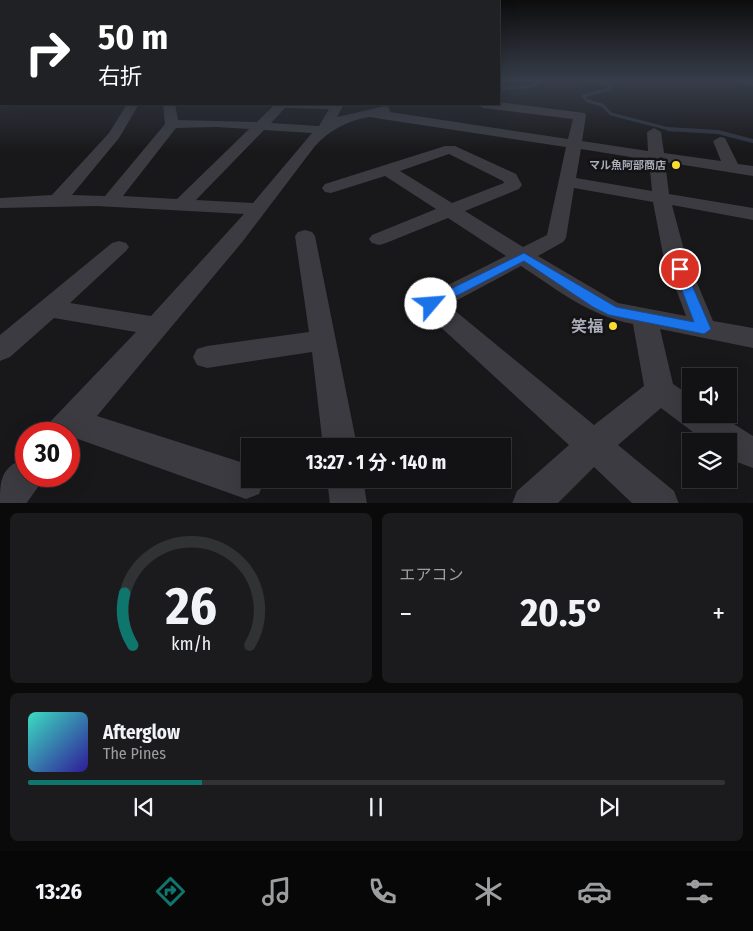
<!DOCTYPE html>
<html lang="ja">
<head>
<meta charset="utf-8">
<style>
  body { margin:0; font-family:"Fira Sans Condensed","Noto Sans JP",sans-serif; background:#1b1b1d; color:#f1f3f6; height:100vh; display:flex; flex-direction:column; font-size:19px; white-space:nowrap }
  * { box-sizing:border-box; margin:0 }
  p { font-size:16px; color:#9c9ea0 }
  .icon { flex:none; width:28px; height:28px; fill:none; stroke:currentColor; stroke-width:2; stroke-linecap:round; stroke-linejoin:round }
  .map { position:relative; height:503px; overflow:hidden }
  .side { display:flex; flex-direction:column; gap:10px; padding:10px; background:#0a0a0b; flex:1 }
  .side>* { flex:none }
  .top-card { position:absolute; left:0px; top:0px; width:500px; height:105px; box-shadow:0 5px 20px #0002,0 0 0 1px #313234; background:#202124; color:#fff; overflow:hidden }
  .buttons { position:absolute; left:682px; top:368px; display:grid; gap:10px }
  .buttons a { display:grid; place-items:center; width:55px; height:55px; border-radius:0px; background:#121214; box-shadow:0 5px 20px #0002,0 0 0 1px #313234; font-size:25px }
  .speed { position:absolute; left:15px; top:422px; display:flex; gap:10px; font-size:25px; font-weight:700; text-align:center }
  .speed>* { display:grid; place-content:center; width:65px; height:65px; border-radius:50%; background:#121214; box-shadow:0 5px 20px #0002,0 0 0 1px #313234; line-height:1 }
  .speed .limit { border:8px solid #d22; background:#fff; color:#111 }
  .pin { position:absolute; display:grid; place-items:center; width:42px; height:42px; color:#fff; margin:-21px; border:2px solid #fff; border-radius:50%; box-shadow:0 1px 5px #0007 }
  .me { position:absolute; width:55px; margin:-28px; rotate:63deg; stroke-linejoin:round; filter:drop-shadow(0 0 4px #0008) }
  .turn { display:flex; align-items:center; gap:18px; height:105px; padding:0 15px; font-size:22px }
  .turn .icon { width:65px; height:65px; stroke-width:2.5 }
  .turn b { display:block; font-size:35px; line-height:42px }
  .big { font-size:38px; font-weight:700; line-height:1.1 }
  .side .tile { flex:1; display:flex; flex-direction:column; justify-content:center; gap:8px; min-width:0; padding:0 18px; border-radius:8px; background:#1b1b1d }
  .side .dial { align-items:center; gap:0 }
  .dial svg { height:130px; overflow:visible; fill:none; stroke:#313234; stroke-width:7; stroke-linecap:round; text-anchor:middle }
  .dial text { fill:#f1f3f6; stroke:none }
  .song { display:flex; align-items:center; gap:15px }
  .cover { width:60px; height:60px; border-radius:8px; background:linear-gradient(135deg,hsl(170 70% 55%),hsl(250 70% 35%)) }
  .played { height:5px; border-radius:2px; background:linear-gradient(90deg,#0f766e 25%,#313234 25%) }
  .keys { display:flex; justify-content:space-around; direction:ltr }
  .heat { display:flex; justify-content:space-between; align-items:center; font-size:28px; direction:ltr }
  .side .tiles { flex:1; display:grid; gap:10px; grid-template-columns:1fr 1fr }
  .tile:last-child { grid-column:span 2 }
  .trip { position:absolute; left:241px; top:438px; width:270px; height:50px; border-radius:0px; background:#121214; box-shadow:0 5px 20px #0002,0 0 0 1px #313234; font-weight:700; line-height:50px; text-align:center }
  .tabs { display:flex; height:80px; justify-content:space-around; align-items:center; background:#070708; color:#9c9ea0 }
  .tabs .icon { width:35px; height:35px }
  .tabs .active { color:#0f766e }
  .tabs b { font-size:22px; color:#f1f3f6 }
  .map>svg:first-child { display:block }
</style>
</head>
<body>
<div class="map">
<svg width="753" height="504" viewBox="0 0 753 504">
  <rect width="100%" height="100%" fill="#18181a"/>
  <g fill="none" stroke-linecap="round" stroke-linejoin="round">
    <path stroke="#2d343f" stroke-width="3" d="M590,81L612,85L609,89L583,96L588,101L602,105L611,114L673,130
      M499,89L534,86L538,83L535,81"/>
    <path stroke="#2d343f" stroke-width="4" d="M668,129L718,132L753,141"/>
    <path fill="#2d343f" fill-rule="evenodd" d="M740,81H753V87L742,84Z"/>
    <path fill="#3b3b41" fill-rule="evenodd" d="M499,102L585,113L586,116L582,141L648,151L647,132L654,128L661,132L664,153L721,161L713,141L720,137L725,138L738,164L753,166V176L665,162L669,194L753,208V220L672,205L685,254L713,321L753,328V348L660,329L673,384L691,396V414H718L753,436V468L729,459V441H705L661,408L618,445L674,491L679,504H633L594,467L557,504H512L517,491L569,445L422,310L419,304L422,298L506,256L448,218L386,243L379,245L372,243L369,239L372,235L436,209L385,176L331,193L325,192L322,188L325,184L445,146H455L516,174L522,185L519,189L465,211L523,247L547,235L566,147L369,117C347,121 331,129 315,146L243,241L97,416L250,465V479H263L264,481L259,494L246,499L78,439L69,446V434H45L49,423L136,332L54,318L10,357L0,361V335L112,243L119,241L126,243L129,247L126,251L70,303L151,316L244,214L96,206L0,208V198L52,195L109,133L127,104H139L119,138L72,195L105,196L165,124L163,104H175L178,120L257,122L275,104H344L337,117L385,106L389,107L390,112L568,139L573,119L483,108L477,104ZM285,108L329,109L319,126L271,123ZM216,127L249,129L177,199L123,196L176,128ZM264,130L312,133L253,203L196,200ZM581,149L649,160L652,191L576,178ZM449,154L503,181L504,183L452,203L400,171ZM574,188L653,202L663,254L686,316L618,303L538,256L563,242L566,238ZM521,266C559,291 588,315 633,324L644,386L594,425L448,305Z
      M305,230L312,232L315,236L357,446H323L312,352L207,368L197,365L193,357L197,349L207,346L309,332L295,236L298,232Z
      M26,458V476H43L38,487L26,504H0C0,479 1,467 26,458Z
      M327,479H363L367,504H330Z"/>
    <path fill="#656571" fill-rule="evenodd" d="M0,81H1V87H0Z"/>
  </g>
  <linearGradient id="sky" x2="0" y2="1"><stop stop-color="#0d0d0e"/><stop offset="0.53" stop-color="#373d49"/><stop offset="1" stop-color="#373d49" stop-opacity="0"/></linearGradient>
  <rect width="753" height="152" fill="url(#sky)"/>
  <path fill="#1a73e8" stroke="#114b97" d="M524,253L616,307L694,322L674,269L680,266L684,267L711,329L704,334L609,315L593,307L524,261L435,307H426L424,304L426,301Z"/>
  <g fill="#f9dc31" stroke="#131315" stroke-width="2">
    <circle cx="676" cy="165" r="5"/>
    <circle cx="613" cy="326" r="5"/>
  </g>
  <g text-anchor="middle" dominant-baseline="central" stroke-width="5" stroke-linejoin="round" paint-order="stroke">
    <g font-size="11" font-weight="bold" fill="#aaacba" stroke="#131315" text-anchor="end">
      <text x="666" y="165">マル魚阿部商店</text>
    </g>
    <g font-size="16" font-weight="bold" fill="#aaacba" stroke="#131315" text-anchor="end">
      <text x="603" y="326">笑福</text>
    </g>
  </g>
</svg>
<div class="buttons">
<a><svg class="icon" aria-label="sound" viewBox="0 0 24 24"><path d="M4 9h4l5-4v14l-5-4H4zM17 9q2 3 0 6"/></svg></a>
<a><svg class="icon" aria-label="layers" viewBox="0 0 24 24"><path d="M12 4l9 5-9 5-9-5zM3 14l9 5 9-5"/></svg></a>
</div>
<div class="speed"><div class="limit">30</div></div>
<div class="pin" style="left:680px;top:269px;background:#d93025"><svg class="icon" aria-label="arrive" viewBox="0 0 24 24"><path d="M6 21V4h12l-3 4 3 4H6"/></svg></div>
<svg class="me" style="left:431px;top:304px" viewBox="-20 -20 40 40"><circle r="19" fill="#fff"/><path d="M0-13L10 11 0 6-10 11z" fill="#1a73e8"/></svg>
<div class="trip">13:27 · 1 分 · 140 m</div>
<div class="top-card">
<div class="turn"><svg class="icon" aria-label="right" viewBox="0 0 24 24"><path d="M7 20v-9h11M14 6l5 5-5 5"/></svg><div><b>50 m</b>右折</div></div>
</div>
</div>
<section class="side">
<div class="tiles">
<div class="tile dial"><svg viewBox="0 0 100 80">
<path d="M14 69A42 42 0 1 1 86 69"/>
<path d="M14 69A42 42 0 0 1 9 37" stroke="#0f766e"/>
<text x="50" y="56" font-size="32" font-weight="700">26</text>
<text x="50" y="72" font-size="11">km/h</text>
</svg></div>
<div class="tile"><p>エアコン</p>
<div class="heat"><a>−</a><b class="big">20.5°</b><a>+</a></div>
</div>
<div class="tile">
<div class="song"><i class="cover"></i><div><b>Afterglow</b><p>The Pines</p></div></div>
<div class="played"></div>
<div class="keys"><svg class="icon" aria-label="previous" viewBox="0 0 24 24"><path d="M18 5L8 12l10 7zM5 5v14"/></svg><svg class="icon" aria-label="pause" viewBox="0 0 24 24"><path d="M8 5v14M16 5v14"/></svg><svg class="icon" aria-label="next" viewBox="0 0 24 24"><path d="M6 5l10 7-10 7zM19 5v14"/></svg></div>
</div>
</div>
</section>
<nav class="tabs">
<b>13:26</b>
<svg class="icon active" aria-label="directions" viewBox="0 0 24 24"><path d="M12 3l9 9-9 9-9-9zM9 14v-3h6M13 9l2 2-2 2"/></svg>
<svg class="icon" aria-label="music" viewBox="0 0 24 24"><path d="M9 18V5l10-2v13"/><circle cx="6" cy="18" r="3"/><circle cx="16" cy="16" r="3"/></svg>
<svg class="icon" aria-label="phone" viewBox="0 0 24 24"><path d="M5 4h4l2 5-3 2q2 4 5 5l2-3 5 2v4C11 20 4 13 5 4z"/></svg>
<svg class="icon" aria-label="climate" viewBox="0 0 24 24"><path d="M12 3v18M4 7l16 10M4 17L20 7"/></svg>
<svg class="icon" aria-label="car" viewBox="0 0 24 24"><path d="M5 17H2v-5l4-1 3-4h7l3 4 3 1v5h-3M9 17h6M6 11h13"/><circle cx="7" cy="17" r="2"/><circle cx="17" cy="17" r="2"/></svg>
<svg class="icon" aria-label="filters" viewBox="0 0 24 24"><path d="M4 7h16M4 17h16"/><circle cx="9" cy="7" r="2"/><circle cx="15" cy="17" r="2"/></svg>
</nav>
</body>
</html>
